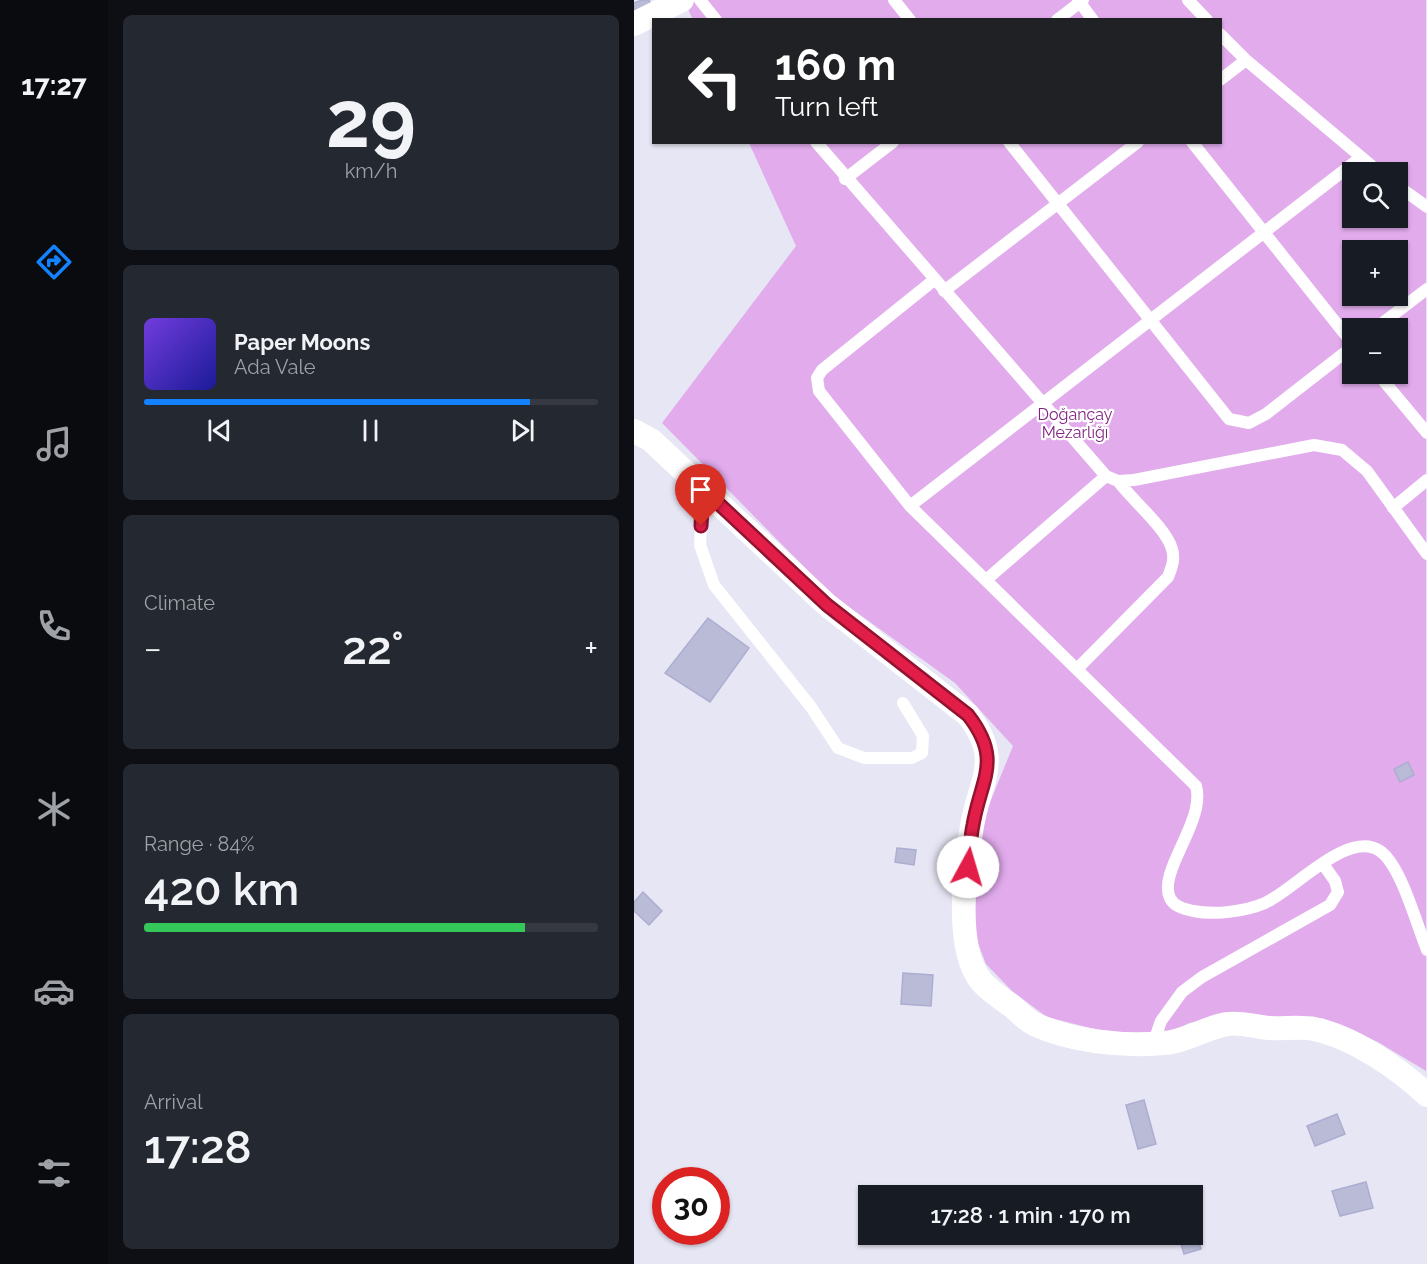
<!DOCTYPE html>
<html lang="en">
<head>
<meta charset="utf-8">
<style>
  body { margin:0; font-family:Raleway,sans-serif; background:#242831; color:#f1f3f6; height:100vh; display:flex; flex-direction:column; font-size:22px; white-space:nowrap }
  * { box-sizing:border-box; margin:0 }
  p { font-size:20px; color:#9ea1a6 }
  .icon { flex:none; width:33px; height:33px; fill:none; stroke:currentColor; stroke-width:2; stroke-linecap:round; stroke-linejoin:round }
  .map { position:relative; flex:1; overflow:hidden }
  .drawer { display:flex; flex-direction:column; gap:15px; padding:15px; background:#0d0f14; width:526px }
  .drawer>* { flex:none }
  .hud { position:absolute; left:18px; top:18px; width:570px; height:126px; border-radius:0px; box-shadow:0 2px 4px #0004; background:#202124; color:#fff; overflow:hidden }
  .controls { position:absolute; left:708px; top:162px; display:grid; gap:12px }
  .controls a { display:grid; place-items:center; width:66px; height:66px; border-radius:0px; background:#171b24; box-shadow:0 2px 4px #0004; font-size:30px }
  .speed { position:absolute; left:18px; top:1167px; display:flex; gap:12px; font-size:30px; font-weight:700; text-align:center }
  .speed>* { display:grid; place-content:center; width:78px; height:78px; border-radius:50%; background:#171b24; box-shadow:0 2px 4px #0004; line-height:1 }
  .speed .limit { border:9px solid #d22; background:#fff; color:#111 }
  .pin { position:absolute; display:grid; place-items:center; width:51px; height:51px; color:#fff; margin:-62px -26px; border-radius:50% 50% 50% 0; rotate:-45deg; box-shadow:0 0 6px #0007 }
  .pin .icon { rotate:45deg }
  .me { position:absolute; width:66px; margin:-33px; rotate:6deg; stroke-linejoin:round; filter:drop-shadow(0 0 4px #0008) }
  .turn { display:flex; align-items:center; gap:21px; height:126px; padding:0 24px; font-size:27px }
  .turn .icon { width:78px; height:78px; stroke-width:2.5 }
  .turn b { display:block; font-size:42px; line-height:51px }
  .big { font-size:45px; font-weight:600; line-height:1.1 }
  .drawer .tile { flex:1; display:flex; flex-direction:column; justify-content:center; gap:9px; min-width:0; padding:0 21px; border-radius:9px; background:#242831 }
  .drawer .dial { align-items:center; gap:0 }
  .dial b { font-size:78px; line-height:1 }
  .song { display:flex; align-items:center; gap:18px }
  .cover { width:72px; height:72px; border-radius:9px; background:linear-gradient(135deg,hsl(260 70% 55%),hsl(240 70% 35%)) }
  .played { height:6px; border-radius:3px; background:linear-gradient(90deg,#1282ff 85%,#363941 85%) }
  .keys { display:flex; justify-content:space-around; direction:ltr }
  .heat { display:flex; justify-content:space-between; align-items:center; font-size:33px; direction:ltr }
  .charge { height:9px; border-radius:4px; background:linear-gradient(90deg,#34c759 84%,#363941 0) }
  .trip { position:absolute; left:224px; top:1185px; width:345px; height:60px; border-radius:0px; background:#171b24; box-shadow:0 2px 4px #0004; font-weight:600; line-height:60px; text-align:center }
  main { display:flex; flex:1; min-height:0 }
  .dock { display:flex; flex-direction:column; width:108px; justify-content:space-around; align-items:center; background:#090b0e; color:#9ea1a6 }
  .dock .icon { width:42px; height:42px }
  .dock .on { color:#1282ff }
  .dock b { font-size:27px; color:#f1f3f6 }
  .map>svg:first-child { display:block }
</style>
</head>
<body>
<main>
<nav class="dock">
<b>17:27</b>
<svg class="icon on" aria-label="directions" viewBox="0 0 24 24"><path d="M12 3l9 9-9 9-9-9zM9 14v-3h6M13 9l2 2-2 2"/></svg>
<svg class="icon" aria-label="music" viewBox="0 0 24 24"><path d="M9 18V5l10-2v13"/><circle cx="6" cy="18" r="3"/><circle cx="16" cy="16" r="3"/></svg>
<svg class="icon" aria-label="phone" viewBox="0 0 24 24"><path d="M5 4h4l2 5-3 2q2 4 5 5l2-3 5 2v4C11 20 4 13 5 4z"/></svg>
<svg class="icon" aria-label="climate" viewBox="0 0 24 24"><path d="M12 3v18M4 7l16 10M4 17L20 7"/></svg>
<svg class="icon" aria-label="car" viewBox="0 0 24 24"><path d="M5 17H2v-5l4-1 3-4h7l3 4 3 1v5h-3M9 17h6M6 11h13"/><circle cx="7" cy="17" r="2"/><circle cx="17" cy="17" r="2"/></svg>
<svg class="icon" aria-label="filters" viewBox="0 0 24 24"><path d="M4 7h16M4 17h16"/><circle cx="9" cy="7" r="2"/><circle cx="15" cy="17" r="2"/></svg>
</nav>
<section class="drawer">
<div class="tile dial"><b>29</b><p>km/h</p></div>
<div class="tile">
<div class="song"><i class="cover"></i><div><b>Paper Moons</b><p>Ada Vale</p></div></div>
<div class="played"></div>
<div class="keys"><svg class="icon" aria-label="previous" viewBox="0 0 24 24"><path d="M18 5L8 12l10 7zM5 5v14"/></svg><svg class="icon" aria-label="pause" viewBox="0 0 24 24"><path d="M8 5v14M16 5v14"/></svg><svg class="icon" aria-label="next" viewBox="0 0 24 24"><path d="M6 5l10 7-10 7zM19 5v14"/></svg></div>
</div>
<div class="tile"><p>Climate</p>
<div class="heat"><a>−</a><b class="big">22°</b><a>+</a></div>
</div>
<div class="tile"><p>Range · 84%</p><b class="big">420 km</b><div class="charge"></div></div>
<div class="tile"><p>Arrival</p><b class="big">17:28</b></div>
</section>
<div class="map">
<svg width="793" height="1264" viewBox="0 0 793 1264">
  <rect width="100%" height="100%" fill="#e7e6f4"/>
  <path fill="#e1abec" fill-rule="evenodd" d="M50,0H792V1071L744,1042L688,1018L588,1016L555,1023L531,1035L488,1036L413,1017L378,991L352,964L338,928L350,817L379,746L321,683L197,594L28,423L162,246L115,143L586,142V20H59ZM718,172H764V218H718ZM718,250H764V296H718ZM718,328H764V374H718Z"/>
  <path fill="#babbd7" stroke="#adadd2" stroke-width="1.5" d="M8,0H15L19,9L0,17V3Z
    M74,618L115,648L76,702L31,673Z
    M774,762L780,775L766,782L760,769Z
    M263,848L282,850L280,865L261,862Z
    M9,892L28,911L15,925L0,911V902Z
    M269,973L299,975L297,1006L267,1004Z
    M510,1100L522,1144L504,1149L492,1105Z
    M703,1114L711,1134L681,1146L673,1126Z
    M732,1182L739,1208L706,1216L698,1191Z
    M558,1221L567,1249L550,1254L544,1234H558Z"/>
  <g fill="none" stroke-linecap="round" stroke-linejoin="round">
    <path stroke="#fff" stroke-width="12" d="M66,0L82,20
      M260,0L276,20
      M444,0L459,20
      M554,0L573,20
      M423,20L449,0
      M586,34L612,60L745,172
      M586,80L612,60
      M182,142L472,476L484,481L500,480L680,445L708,450L733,471L793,554
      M375,142L595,419L615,423L632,414L718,347
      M558,142L718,343
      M211,179L259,142
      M764,186L793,207
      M300,280L188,370L183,378L185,391L276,506L562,786C572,821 523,872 536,898C540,907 551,909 559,911C581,915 610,912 631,903C660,890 714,829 746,851C767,865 783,926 793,950
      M310,291L504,142
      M742,328L793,289
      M744,374L793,433
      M69,491L66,545L80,585L177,707L204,748L230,758H278L288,753L289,736L269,703
      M276,506L726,158
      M759,508L793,480
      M352,580L472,476
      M443,669L534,577C538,567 541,559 538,549C532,528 498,500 484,481
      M519,1044L527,1021L548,992L568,977L696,905L704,892L701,881L689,864"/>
    <path stroke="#fff" stroke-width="24" d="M0,24L48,0
      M0,431L17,440L193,605L334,715C369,760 346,779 338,826C331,867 320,947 347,981C355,991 369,999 379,1007C385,1012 392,1020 400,1024C437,1041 489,1047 529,1043C551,1042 572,1027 594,1024C606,1022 622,1027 635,1028C649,1029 666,1026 680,1029C719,1037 764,1068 793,1095"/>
  </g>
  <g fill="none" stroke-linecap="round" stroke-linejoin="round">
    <defs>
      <path id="route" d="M67,526L69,489L193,605L334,715C369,760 347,778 339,825C336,839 336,854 334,867"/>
    </defs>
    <use href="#route" stroke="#92132f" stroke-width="15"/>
    <use href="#route" stroke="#e11d48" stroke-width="10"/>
  </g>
  <g text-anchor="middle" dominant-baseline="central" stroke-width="4.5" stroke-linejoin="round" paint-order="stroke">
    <g font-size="16" fill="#7f237f" stroke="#fff">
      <text x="441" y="414">Doğançay<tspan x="441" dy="18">Mezarlığı</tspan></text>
    </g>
  </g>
</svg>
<div class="controls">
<a><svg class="icon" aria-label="search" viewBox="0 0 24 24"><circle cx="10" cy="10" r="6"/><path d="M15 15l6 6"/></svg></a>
<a>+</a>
<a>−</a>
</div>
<div class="speed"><div class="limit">30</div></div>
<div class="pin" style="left:67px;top:526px;background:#d93025"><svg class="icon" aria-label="arrive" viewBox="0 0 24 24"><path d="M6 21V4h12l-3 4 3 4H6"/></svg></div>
<svg class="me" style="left:334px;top:867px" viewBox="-20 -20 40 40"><circle r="19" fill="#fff"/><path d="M0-13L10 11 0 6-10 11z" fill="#e11d48"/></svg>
<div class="trip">17:28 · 1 min · 170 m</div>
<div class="hud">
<div class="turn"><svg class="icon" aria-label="left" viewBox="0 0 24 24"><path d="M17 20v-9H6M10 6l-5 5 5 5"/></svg><div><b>160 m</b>Turn left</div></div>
</div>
</div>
</main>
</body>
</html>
